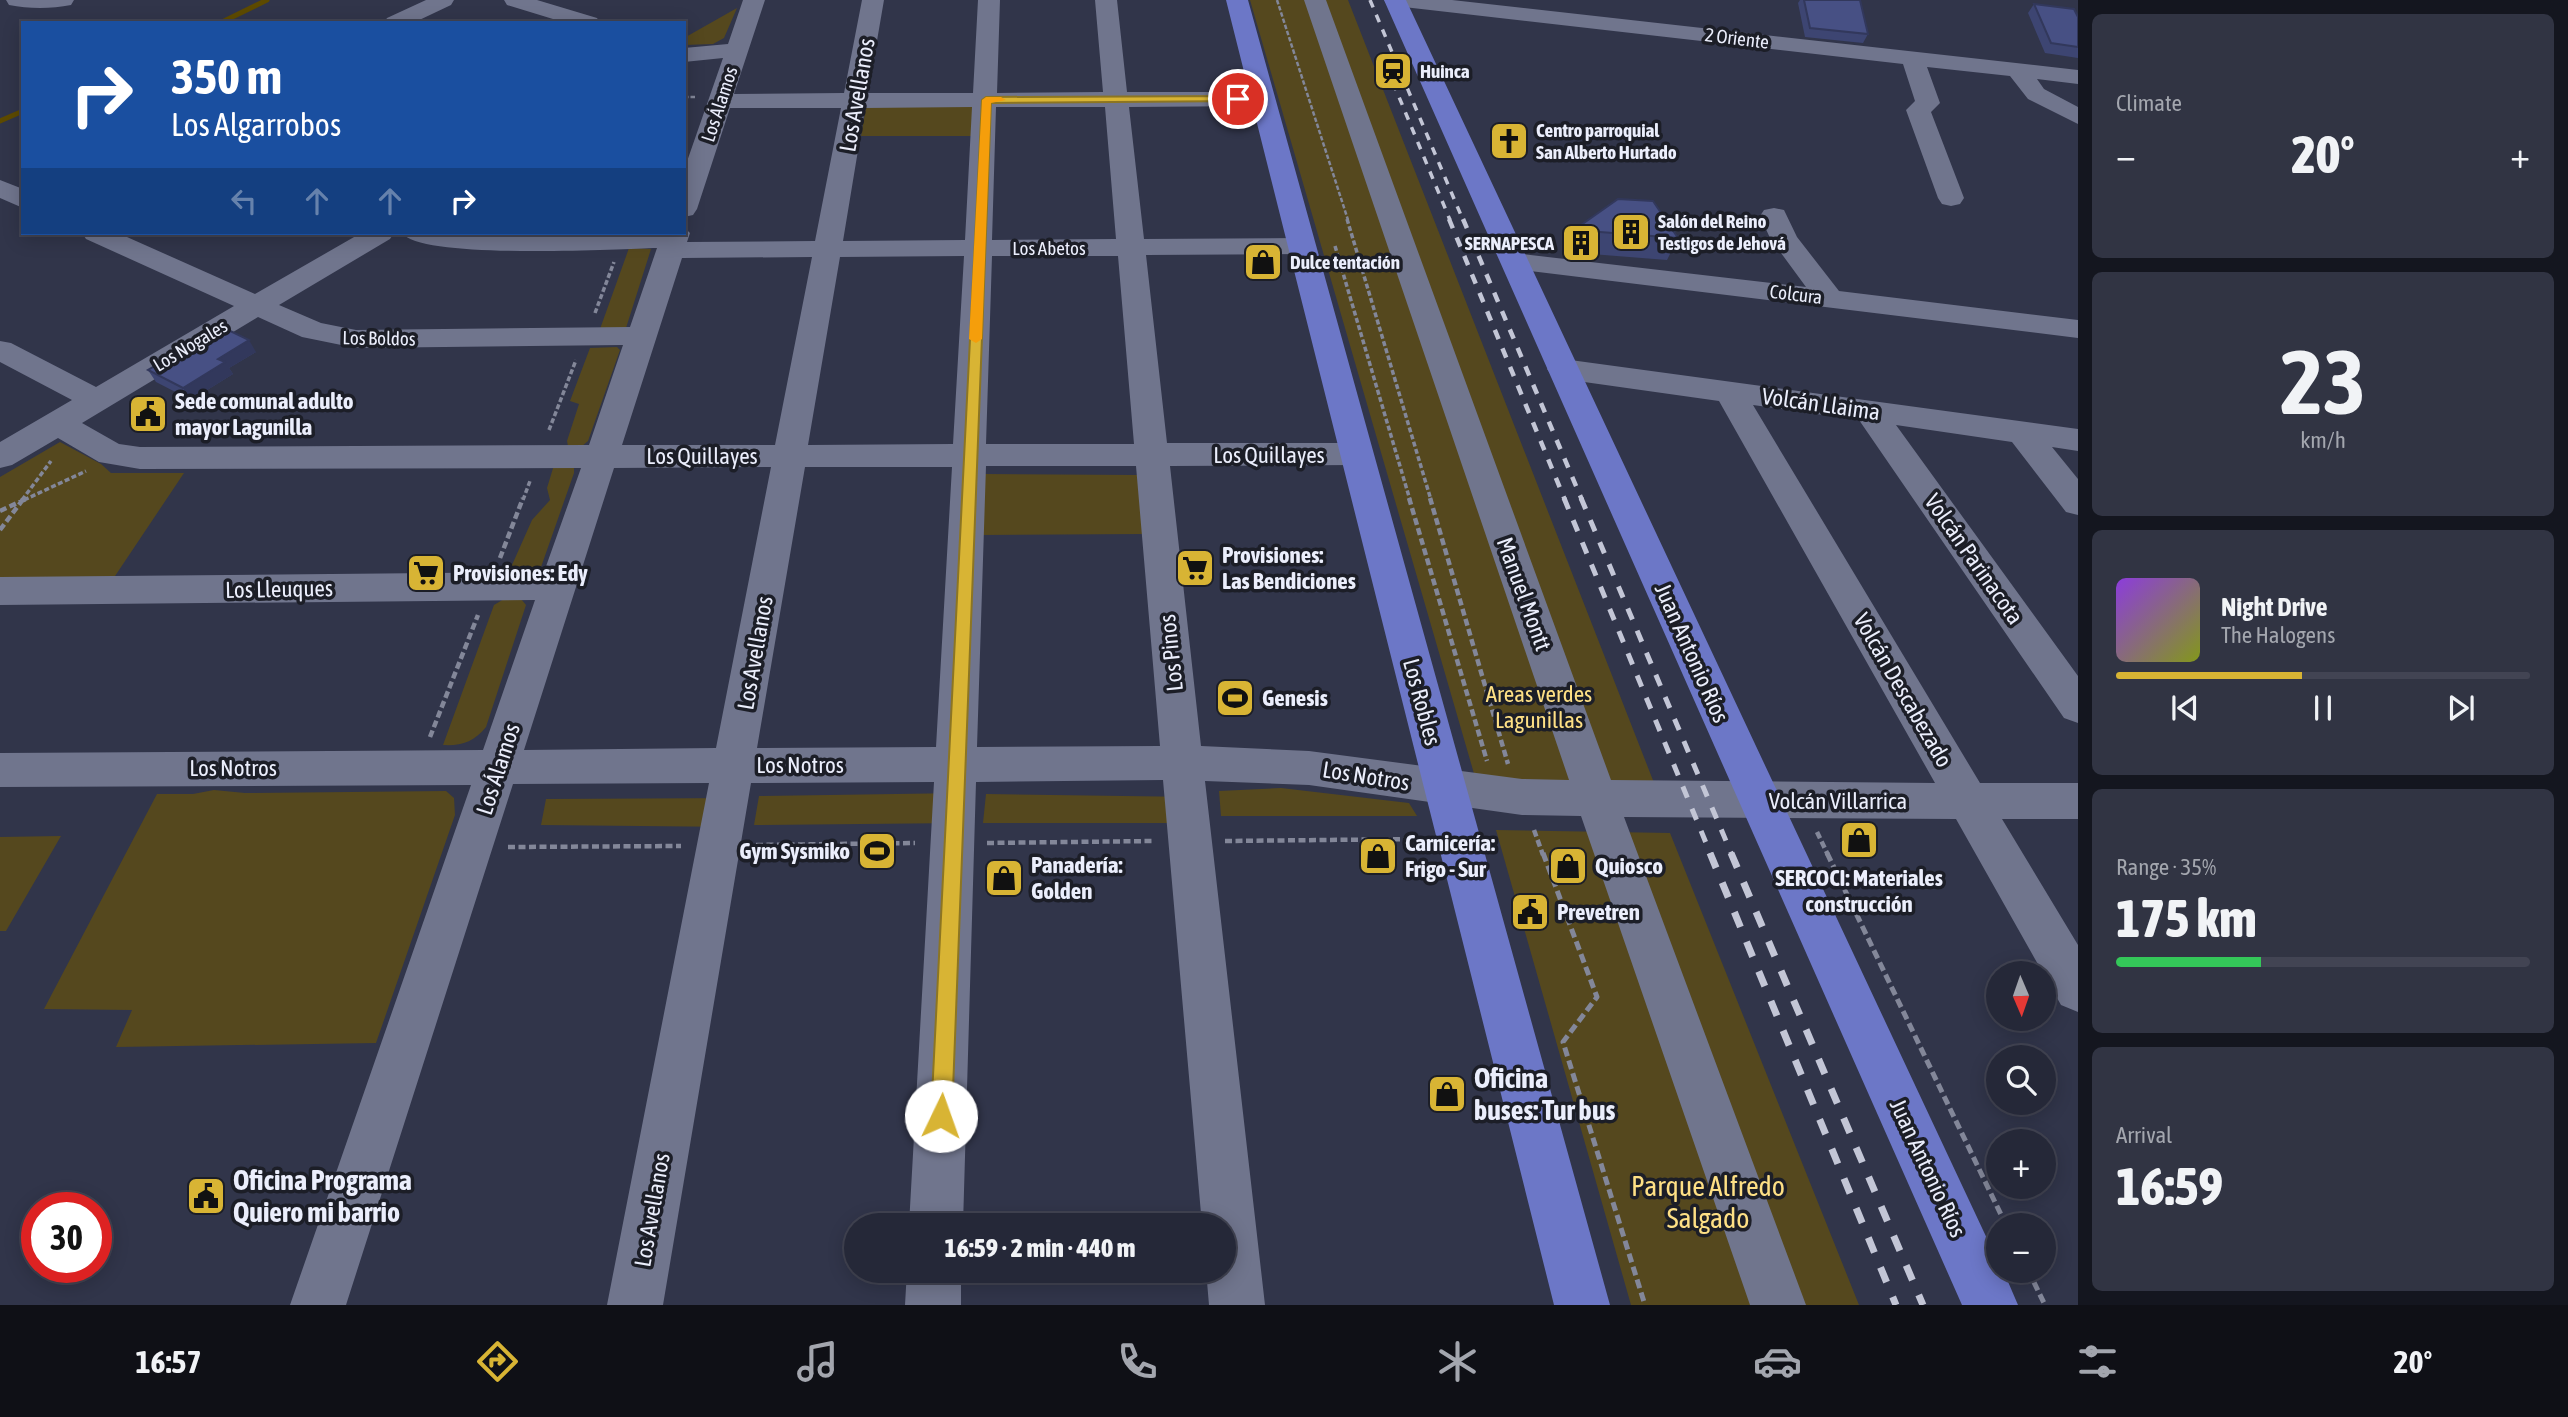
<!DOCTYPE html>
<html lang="en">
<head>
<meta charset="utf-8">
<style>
  body { margin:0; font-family:"Asap Condensed",sans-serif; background:#313443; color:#f1f3f6; height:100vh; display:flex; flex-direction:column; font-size:26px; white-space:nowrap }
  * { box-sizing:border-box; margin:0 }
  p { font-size:23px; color:#a3a6ae }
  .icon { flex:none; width:38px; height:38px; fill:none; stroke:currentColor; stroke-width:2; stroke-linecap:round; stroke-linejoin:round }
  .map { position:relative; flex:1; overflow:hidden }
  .panel { display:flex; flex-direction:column; gap:14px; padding:14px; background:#14161f; width:490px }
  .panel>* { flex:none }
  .guide { position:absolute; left:21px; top:21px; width:665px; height:214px; border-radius:0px; box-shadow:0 4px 18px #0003,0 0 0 2px #424453; background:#1a4fa0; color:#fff; overflow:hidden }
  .needle { width:46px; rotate:178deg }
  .fabs { position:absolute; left:1986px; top:961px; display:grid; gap:14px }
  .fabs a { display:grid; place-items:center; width:70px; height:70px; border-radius:50%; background:#252838; box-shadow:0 4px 18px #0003,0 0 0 2px #424453; font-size:35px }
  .speed { position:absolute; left:21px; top:1192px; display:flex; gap:14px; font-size:35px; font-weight:700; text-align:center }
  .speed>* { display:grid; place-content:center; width:91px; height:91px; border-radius:50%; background:#252838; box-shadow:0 4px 18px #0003,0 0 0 2px #424453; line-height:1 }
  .speed .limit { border:10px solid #d22; background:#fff; color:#111 }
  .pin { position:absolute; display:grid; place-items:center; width:60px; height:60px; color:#fff; margin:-30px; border:4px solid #fff; border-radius:50%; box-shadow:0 2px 7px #0007 }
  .me { position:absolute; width:77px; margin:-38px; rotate:3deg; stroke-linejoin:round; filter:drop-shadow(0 0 5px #0008) }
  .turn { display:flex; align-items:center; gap:24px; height:147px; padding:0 35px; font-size:32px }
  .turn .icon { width:91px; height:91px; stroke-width:2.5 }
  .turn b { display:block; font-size:49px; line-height:60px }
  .lanes { display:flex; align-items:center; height:66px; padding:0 35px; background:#0003; justify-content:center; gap:35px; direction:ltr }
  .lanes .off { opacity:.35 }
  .big { font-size:52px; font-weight:800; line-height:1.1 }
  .panel .widget { flex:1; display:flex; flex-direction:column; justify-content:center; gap:10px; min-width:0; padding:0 24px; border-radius:10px; background:#313443 }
  .panel .dial { align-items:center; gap:0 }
  .dial b { font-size:91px; line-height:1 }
  .song { display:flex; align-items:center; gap:21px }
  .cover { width:84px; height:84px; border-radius:10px; background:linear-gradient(135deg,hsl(270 70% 55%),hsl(70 70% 35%)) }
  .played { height:7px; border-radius:4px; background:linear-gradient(90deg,#d8b434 45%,#424453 45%) }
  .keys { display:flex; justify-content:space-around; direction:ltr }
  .heat { display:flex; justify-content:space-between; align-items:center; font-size:38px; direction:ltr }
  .charge { height:10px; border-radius:5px; background:linear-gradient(90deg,#34c759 35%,#424453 0) }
  .trip { position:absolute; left:844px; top:1213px; width:392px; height:70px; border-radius:35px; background:#252838; box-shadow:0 4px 18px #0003,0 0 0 2px #424453; font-weight:800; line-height:70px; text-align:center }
  .tab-bar { display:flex; height:112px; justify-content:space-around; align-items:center; background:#0f1016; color:#a3a6ae }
  .tab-bar .icon { width:49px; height:49px }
  .tab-bar .on { color:#d8b434 }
  .tab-bar b { font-size:32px; color:#f1f3f6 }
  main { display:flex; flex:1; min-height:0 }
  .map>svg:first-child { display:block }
</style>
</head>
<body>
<main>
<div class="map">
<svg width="2078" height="1305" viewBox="0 0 2078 1305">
  <rect width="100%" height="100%" fill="#31354a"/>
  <path fill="#55481e" d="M1250,0H1348L1656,788L1475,777Z
    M737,8L724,38L713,44L684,45V38Z
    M979,106L977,136H861L866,107Z
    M629,248L651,249L626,328L600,329Z
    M617,347L620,350L588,441L581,447L568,446L567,441L579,404L570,401L590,348Z
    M60,442L101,464L111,473H184L107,588L0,586V477Z
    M554,465L574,467V473L540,570L537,573L508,574L532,520L550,500L547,488Z
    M983,474L1137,475L1145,534L980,535Z
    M504,599H521L526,605L486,727C474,742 461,746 443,745L494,605Z
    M1281,788L1409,803L1417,816H1221L1219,791Z
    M214,790L245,793L446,791L454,798L455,815L376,1043L116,1047L132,1010L44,1009L157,794H193Z
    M963,793L961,823L754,825L759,796Z
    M986,794L1196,797L1200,823H983Z
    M742,798L738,827L541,825L546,799Z
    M1496,830L1670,833L1859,1305H1631Z
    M61,836L6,931H0V837Z"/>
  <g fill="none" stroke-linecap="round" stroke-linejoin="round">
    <path stroke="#5d4a00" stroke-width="5" d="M220,23L267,0
      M0,121L23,111"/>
    <path stroke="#838799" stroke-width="2.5" stroke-dasharray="4.5 2" stroke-linecap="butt" d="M1277,0L1348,220
      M684,97H696"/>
    <path stroke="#838799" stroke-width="3.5" stroke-dasharray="5 2.5" stroke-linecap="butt" d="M1347,219L1431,500
      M1335,246L1410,500
      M595,313L614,262
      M549,430L576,360
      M22,500L51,461
      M24,500L86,471
      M523,500L530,481"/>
    <path stroke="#838799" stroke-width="4.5" stroke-dasharray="7 3.5" stroke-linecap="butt" d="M1409,498L1487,761
      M1430,498L1508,764
      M0,511L28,498
      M0,530L24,498
      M500,558L523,498
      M430,737L478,615
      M1534,830L1543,855
      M1817,832L1828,855
      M1225,841L1423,839
      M987,843L1153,841
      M756,845L915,843
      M508,847L681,846"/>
    <path stroke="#838799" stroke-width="5" stroke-dasharray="9 4.5" stroke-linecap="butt" d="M1543,853L1597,997L1563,1042L1645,1305
      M1827,853L2006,1225
      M2028,1270L2045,1305"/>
    <path fill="#70758d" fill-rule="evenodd" d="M6,0H74L71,5C51,9 29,9 9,5Z
      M426,0H454L451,5L413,23H384L387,18Z
      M504,0H537L597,18L600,23H566L507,5Z
      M743,0H765L734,94L844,93L862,0H884L868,93H973L978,0H1000L997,93L1103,92L1095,0H1117L1127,92H1263L1271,94L1275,99L1271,104L1263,106L1129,107L1144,239L1301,238L1311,240L1315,246L1311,252L1301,254L1146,255L1167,443H1356L1368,446L1373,454L1368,462L1356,465L1170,466L1201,746L1309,751L1522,779L1569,780L1304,0H1326L1611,780L1935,783L1719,401L1563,379L1552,376L1547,369L1552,362L1563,359L2078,429V451L2052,447L2078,479V515L2066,512L2012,442L1896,425L2078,676V723L2064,718L1859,420L1753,405L1980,783H2078V819H2002L2078,945V1012L2061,1005L1956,819L1624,817L1806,1305H1750L1581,816L1522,815L1309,785L1205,781L1265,1305H1209L1206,1270H1223V1225H1202L1163,780L976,782L963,1225H909L934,782L751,783L663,1305H607L709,783L513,784L346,1305H290L471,785L0,787V753L483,750L535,600L0,605V577L544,572L581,468L140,469L99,462L58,438L12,465L0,468V442L72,400L0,362V341L11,343L96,387L234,306L86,239L82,233H118L255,294L361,233H394L390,239L279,305L321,323L356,330L630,327L657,248C616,249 421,260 402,233H684V227L690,233L687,242L815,241L841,108H730L697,209L693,215L684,217V170L723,58L684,62V48L728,44ZM972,107L965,240L843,241L865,108ZM996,107H1105L1116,239L992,240ZM964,256L953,444L808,445L840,257ZM992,256H1118L1134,444H986ZM812,257L775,445H622L682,258ZM258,317L302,337L356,348L623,345L589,445L140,447L119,444L82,423ZM986,466H1136L1160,746L977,747ZM771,467L716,748L524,750L614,468ZM805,467H952L936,747L757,748Z
      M1384,0H1452L2078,70V84L2037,79L2044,89L2078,107V124L2028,99L2010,76L1927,67L1940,103L1931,112L1964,198L1960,204L1951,206L1942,204L1938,198L1906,110L1915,101L1903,64L1395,6L1387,5Z
      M0,180L23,189V208L0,198Z
      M1774,208L1784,210L1797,237L1839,291L2078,320V338L1514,269L1504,267L1500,261L1504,255L1514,253L1806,287L1770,238L1760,216L1764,210Z
      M907,1270H961V1305H905Z"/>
    <path fill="#6c77c7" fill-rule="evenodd" d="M1226,0H1248L1610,1305H1554Z
      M1384,0H1406L1998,1262V1270H2003L2018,1305H1962Z"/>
    <path stroke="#c3c6d6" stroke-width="3.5" stroke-dasharray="8 8" stroke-linecap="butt" d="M1370,0L1463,220
      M1387,68L1450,220"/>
    <path stroke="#c3c6d6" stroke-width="4.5" stroke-dasharray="10 10" stroke-linecap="butt" d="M1449,219L1565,500
      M1463,219L1582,500"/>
    <path stroke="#c3c6d6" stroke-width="5" stroke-dasharray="12 12" stroke-linecap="butt" d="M1564,498L1711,855
      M1581,498L1732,855"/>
    <path stroke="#c3c6d6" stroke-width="7" stroke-dasharray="16 16" stroke-linecap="butt" d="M1710,853L1896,1305
      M1731,853L1923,1305"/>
  </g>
  <path fill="#3d4572" d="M1800,0H1860L1868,34L1863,43L1805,37L1798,3Z
    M2034,4L2078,17V58L2045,53L2028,13Z
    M1574,230L1678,238L1667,260L1566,252Z
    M256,352L229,368L233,374L191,400L156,382L148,370Z"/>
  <path fill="#32385c" d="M249,340L256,352L229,368L233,374L191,400L183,388L218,359Z"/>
  <path fill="#475084" stroke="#32385c" stroke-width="2" d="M1804,0H1860L1868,34L1810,28Z
    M2034,4L2074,9L2078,17V47L2051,43Z
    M1618,199L1653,201L1678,238L1574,230Z
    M222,327L249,340L218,359L225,362L183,388L148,370Z"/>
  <path fill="#d8b434" stroke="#8c7522" stroke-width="2" d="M1238,96L1243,99L1242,101L991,103L952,1116L949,1123L941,1126L934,1123L931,1116L982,100L986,97Z"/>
  <path fill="#f59e0b" d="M986,97H1001L1006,100L991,103L982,339L976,343L969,339L982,100Z"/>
  <defs>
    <symbol id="station-square" viewBox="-11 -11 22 22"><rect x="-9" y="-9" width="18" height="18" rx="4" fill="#d8b434" stroke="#1c1e27"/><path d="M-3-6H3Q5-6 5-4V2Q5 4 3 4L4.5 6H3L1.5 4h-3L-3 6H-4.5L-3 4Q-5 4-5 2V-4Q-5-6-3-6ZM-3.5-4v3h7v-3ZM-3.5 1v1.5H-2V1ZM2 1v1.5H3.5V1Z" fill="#111"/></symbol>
    <symbol id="church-square" viewBox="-11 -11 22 22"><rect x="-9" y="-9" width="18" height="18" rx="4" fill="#d8b434" stroke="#1c1e27"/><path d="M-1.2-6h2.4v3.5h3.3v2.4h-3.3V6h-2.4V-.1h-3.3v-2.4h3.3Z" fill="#111"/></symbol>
    <symbol id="building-square" viewBox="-11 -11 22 22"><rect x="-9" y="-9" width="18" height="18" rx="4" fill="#d8b434" stroke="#1c1e27"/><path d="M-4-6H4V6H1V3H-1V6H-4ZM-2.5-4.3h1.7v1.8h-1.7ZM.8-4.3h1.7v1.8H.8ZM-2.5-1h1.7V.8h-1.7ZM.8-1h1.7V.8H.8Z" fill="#111"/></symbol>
    <symbol id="shop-square" viewBox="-11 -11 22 22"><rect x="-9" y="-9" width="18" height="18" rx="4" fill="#d8b434" stroke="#1c1e27"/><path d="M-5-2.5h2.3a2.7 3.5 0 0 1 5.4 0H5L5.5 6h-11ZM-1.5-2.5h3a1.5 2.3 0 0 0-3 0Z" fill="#111"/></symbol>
    <symbol id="civic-square" viewBox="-11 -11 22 22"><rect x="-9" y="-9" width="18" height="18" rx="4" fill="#d8b434" stroke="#1c1e27"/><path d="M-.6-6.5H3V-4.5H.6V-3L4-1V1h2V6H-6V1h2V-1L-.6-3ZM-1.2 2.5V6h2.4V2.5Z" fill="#111"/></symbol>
    <symbol id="supermarket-square" viewBox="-11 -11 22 22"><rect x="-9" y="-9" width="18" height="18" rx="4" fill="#d8b434" stroke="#1c1e27"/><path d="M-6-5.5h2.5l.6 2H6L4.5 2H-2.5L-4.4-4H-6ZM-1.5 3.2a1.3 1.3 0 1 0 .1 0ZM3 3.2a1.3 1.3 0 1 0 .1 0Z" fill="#111"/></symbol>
    <symbol id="stadium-square" viewBox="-11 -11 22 22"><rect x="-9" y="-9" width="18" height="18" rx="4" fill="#d8b434" stroke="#1c1e27"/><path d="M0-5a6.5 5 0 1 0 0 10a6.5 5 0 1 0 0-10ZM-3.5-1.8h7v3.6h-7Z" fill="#111"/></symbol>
  </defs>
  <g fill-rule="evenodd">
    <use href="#station-square" x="1371" y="49" width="44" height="44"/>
    <use href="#church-square" x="1487" y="119" width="44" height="44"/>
    <use href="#building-square" x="1609" y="210" width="44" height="44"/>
    <use href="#building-square" x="1559" y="221" width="44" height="44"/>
    <use href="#shop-square" x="1241" y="240" width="44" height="44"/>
    <use href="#civic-square" x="126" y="392" width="44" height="44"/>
    <use href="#supermarket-square" x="1173" y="546" width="44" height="44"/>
    <use href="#supermarket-square" x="404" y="551" width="44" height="44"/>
    <use href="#stadium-square" x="1213" y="676" width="44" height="44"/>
    <use href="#shop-square" x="1837" y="818" width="44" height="44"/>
    <use href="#stadium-square" x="855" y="829" width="44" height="44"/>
    <use href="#shop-square" x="1356" y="834" width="44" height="44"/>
    <use href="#shop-square" x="1546" y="844" width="44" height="44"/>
    <use href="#shop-square" x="982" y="856" width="44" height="44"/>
    <use href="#civic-square" x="1508" y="890" width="44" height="44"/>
    <use href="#shop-square" x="1425" y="1072" width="44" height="44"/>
    <use href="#civic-square" x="184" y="1174" width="44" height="44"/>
  </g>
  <g text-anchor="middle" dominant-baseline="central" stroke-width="7" stroke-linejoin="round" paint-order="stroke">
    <g font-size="19" fill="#ebeefc" stroke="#1c1e27">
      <text transform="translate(1737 38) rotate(7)">2 Oriente</text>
      <text transform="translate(719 104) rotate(-72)">Los Álamos</text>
      <text x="1049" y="248">Los Abetos</text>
      <text transform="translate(1796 294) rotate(7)">Colcura</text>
      <text transform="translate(379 338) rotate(1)">Los Boldos</text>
      <text transform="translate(190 345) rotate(-31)">Los Nogales</text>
    </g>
    <g font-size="19" font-weight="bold" fill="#ebeefc" stroke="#1c1e27" text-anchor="start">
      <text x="1420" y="71">Huinca</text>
      <text x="1536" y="130">Centro parroquial<tspan x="1536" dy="22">San Alberto Hurtado</tspan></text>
      <text x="1658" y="221">Salón del Reino<tspan x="1658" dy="22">Testigos de Jehová</tspan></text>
      <text x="1554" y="243" text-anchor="end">SERNAPESCA</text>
      <text x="1290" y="262">Dulce tentación</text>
    </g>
    <g font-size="23" fill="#ebeefc" stroke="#1c1e27">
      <text transform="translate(857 95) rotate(-80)">Los Avellanos</text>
      <text transform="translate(1821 404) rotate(8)">Volcán Llaima</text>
      <text x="1269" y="455">Los Quillayes</text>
      <text x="702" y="456">Los Quillayes</text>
      <text transform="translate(1974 559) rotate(55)">Volcán Parinacota</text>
      <text transform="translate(279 589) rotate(-1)">Los Lleuques</text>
      <text transform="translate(1524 594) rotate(70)">Manuel Montt</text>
      <text transform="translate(755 653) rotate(-80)">Los Avellanos</text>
      <text transform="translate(1171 653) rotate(-96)">Los Pinos</text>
      <text transform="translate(1692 653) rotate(66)">Juan Antonio Ríos</text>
      <text transform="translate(1903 690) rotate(60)">Volcán Descabezado</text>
      <text transform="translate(1422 702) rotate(75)">Los Robles</text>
      <text x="800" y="765">Los Notros</text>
      <text x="233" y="768">Los Notros</text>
      <text transform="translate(498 769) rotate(-72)">Los Álamos</text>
      <text transform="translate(1366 776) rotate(9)">Los Notros</text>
      <text x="1838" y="801">Volcán Villarrica</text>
      <text transform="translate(1928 1168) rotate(65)">Juan Antonio Ríos</text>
      <text transform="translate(652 1210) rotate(-80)">Los Avellanos</text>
    </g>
    <g font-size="23" font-weight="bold" fill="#ebeefc" stroke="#1c1e27" text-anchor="start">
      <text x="175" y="401">Sede comunal adulto<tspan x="175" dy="26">mayor Lagunilla</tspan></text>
      <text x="1222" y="555">Provisiones:<tspan x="1222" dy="26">Las Bendiciones</tspan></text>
      <text x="453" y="573">Provisiones: Edy</text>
      <text x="1262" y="698">Genesis</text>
      <text x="1405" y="843">Carnicería:<tspan x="1405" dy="26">Frigo - Sur</tspan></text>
      <text x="850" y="851" text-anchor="end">Gym Sysmiko</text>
      <text x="1031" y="865">Panadería:<tspan x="1031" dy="26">Golden</tspan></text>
      <text x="1595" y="866">Quiosco</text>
      <text x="1859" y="878" text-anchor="middle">SERCOCI: Materiales<tspan x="1859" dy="26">construcción</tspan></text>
      <text x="1557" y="912">Prevetren</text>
    </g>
    <g font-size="23" fill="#fee085" stroke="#1c1e27">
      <text x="1539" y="694">Areas verdes<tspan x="1539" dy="26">Lagunillas</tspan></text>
    </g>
    <g font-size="28" font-weight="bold" fill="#ebeefc" stroke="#1c1e27" text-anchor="start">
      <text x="1474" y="1078">Oficina<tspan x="1474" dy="32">buses: Tur bus</tspan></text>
      <text x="233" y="1180">Oficina Programa<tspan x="233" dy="32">Quiero mi barrio</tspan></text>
    </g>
    <g font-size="28" fill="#fee085" stroke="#1c1e27">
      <text x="1708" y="1186">Parque Alfredo<tspan x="1708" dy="32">Salgado</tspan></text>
    </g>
  </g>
</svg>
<div class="fabs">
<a><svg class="needle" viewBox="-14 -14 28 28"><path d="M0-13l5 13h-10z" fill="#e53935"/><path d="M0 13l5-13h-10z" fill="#a3a6ae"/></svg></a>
<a><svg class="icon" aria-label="search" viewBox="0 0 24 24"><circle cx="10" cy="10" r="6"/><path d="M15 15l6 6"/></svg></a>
<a>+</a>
<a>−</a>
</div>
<div class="speed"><div class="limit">30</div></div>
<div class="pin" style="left:1238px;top:99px;background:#d93025"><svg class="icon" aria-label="arrive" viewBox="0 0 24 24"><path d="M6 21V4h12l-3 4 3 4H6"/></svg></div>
<svg class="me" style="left:941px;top:1116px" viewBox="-20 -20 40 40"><circle r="19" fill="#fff"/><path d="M0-13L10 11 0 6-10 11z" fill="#d8b434"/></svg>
<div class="trip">16:59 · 2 min · 440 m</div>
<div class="guide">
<div class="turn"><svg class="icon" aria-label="right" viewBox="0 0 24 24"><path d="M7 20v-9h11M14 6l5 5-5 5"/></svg><div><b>350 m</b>Los Algarrobos</div></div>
<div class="lanes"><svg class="icon off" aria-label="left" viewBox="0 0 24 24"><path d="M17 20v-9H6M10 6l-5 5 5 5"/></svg><svg class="icon off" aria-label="ahead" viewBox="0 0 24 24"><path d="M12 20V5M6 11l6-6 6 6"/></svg><svg class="icon off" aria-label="ahead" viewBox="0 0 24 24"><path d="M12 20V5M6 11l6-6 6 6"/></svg><svg class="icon" aria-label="right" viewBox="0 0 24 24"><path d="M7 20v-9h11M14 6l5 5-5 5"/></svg></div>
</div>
</div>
<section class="panel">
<div class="widget"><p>Climate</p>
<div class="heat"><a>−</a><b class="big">20°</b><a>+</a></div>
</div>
<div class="widget dial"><b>23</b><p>km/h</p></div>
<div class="widget">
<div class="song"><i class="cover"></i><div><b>Night Drive</b><p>The Halogens</p></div></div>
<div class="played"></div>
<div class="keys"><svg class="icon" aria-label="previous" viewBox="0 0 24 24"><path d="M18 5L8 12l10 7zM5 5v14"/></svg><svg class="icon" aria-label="pause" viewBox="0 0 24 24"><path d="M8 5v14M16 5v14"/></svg><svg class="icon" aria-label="next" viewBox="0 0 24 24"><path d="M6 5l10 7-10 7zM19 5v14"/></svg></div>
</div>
<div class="widget"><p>Range · 35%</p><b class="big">175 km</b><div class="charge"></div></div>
<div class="widget"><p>Arrival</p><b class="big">16:59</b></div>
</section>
</main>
<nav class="tab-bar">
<b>16:57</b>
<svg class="icon on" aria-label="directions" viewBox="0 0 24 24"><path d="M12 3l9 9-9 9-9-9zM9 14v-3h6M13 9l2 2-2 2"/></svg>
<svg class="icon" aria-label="music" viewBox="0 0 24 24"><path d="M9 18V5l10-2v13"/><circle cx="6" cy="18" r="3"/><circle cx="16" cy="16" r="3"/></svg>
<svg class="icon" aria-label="phone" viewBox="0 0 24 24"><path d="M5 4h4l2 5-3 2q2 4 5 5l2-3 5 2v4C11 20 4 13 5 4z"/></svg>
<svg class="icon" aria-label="climate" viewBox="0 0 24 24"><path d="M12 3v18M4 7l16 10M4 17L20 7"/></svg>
<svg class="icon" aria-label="car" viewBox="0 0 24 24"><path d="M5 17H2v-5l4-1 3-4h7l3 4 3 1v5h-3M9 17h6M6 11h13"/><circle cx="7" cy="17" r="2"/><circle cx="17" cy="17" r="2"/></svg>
<svg class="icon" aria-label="filters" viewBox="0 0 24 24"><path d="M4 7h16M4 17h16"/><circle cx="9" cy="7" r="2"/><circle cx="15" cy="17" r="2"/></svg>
<b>20°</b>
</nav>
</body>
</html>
